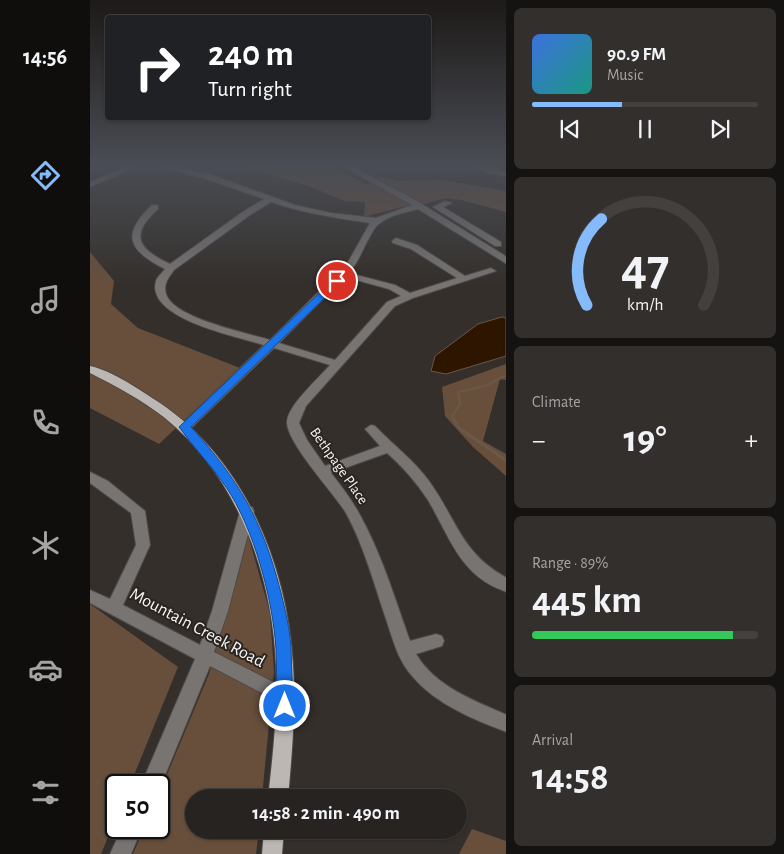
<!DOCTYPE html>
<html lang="en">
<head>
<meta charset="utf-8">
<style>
  body { margin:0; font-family:"Alegreya Sans",sans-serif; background:#332f2d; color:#f1f3f6; height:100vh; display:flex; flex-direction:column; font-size:19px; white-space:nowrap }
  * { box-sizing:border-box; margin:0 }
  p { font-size:16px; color:#a4a4a5 }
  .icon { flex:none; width:28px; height:28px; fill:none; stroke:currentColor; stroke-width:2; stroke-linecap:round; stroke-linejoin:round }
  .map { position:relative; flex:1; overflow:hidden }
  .sheet { display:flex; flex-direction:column; gap:8px; padding:8px; background:#151312; width:278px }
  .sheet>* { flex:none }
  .banner { position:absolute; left:15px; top:15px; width:326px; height:105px; border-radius:5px; box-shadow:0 1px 4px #0004,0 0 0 1px #43403e; background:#202124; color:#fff; overflow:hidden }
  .speed { position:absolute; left:15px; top:774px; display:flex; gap:10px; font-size:25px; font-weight:700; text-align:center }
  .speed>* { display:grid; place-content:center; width:65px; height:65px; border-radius:50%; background:#272320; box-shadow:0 1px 4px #0004,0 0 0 1px #43403e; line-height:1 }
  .speed .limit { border:2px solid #111; border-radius:8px; background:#fff; color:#111 }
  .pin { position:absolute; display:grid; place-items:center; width:42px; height:42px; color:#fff; margin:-21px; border:2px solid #fff; border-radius:50%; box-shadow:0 1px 5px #0007 }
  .me { position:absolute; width:55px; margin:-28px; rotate:0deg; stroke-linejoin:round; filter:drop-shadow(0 0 4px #0008) }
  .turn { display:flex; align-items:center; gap:18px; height:105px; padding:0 20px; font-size:22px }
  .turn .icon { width:65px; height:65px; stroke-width:2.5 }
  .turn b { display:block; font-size:35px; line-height:42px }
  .big { font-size:38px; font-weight:700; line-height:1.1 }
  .sheet .card { flex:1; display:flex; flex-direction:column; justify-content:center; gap:8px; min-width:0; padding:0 18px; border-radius:8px; background:#332f2d }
  .sheet .dial { align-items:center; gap:0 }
  .dial svg { height:130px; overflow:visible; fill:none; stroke:#43403e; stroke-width:7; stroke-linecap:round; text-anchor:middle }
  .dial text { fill:#f1f3f6; stroke:none }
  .song { display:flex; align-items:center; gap:15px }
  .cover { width:60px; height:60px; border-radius:8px; background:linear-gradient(135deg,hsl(220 70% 55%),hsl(170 70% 35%)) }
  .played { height:5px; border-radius:2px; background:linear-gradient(90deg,#86bbfb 40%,#43403e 40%) }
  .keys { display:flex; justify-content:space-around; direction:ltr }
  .heat { display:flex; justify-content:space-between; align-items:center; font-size:28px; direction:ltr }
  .charge { height:8px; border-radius:4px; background:linear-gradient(90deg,#34c759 89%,#43403e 0) }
  .trip { position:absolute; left:95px; top:789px; width:282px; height:50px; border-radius:25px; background:#272320; box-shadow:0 1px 4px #0004,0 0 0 1px #43403e; font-weight:700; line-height:50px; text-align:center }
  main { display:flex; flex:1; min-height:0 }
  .menu { display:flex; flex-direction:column; width:90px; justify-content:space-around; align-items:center; background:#100e0d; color:#a4a4a5 }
  .menu .icon { width:35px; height:35px }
  .menu .selected { color:#86bbfb }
  .menu b { font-size:22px; color:#f1f3f6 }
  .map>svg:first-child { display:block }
</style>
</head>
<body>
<main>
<nav class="menu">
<b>14:56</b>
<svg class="icon selected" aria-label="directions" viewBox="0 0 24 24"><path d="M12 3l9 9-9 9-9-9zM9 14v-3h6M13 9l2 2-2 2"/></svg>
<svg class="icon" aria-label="music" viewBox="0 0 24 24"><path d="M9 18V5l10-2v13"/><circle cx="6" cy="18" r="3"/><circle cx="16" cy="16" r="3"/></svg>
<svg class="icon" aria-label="phone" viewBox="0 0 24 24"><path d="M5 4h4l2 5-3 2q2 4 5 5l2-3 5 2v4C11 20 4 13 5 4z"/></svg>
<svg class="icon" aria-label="climate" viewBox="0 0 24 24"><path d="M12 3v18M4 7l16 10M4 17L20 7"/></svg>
<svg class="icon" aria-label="car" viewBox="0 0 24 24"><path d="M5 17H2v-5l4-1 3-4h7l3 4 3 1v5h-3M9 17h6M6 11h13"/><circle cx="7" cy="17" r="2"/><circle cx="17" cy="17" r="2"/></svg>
<svg class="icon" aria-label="filters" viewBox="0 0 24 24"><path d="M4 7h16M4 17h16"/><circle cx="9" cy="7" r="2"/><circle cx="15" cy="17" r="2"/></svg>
</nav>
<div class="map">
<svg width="417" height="854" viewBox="0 0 417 854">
  <rect width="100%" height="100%" fill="#342f2b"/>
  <path fill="#674f3c" d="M153,166H243L277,185L289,176L308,181L352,180L416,191V212L371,200L356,198L333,204L312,207L274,217L275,202L254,201L224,188Z
    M0,252L24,281L21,304L48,328L150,368L69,444L0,408Z
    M416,364V380L410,379L393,441L416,454V476L383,447L355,416L352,387Z
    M158,535L180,613L184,672L172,797L104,798V830H169L166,854H43L54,828H69V794L119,674Z
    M0,604L88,667L40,785H26V818L11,854H0Z
    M382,829L416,841V854H369Z"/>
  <path fill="#2e1500" stroke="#6a5848" d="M412,317L416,318V356L356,374L341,371L345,356L388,324Z"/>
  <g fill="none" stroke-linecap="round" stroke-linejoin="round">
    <path stroke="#6a5848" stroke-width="2" d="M366,423L362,416L370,404L368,392L395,386L417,375"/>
    <path stroke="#6a5848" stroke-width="3" d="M365,421L369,428L417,461"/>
    <defs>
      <path id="minor" d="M39,166H48L0,187V182Z
        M70,166H82L122,175L205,205L241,213L286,218L322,205L252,166H261L327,201L417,257V264L328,209C315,213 294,216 285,228C275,242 271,259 259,273L305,285L320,293L367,278L321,249L303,243L302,241L306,238L327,245L375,276L401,268L406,271L323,298L305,306L216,406L209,423L217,440L235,466L290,446L275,429L281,425L285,426C303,445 324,460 339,481C367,520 371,553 417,578V592C370,577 360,537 338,500C326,482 313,467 297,453L241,473C252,487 262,500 270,515C292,555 305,599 320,641L346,634L352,636L354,641L352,646L326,654C346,687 383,700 417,715V732C384,720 346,704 323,677C308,661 303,640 296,619C284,584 274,546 256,513C244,493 196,442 197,422C197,406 230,377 240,365L184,348L99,430L95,431L89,427L174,345C149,337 55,319 66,281C67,277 73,272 75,269C39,251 30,235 62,205H68V209C39,235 48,249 80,264L154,211L174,199L116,179ZM181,202C213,213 246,218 280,223L257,264L180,340C157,333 83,318 76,294C73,284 79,277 84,270L160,215ZM255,277L299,289L311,296L297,302L245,360L189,343Z
        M385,166H395L417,172V176L398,173Z
        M355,201L362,203L353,207L411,242V246H405L343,207Z
        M0,472L18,481L55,511L60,545L33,605L110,645L122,611L150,511L152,507H162L164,511L138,611L124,652L201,691L204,697L201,703L195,705L120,666L69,790V785H51L105,659L0,603V590L20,599L46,545L41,513L0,483Z
        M32,828H52L41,854H20Z"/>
      <path id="major" d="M0,366C23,371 50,390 70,403C155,461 197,565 203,665C206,709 202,753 198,798H178C183,754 188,710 186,665C182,574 148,477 75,418C52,400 26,386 0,373Z
        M174,830H194L192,854H172Z"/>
    </defs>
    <use href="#minor" stroke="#4f4a47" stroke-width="2"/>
    <use href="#major" stroke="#4f4a47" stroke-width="2"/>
    <use href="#minor" fill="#777472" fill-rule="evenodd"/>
    <use href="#major" fill="#bdb7b3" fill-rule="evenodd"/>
  </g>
  <linearGradient id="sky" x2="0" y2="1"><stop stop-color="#1d1a18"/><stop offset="0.58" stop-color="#4a4d55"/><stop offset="1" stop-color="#4a4d55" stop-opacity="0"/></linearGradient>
  <rect width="417" height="285" fill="url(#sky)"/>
  <path fill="#1a73e8" stroke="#114b97" d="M247,278L250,279V283L101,427C149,480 172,520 190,589C195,609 200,629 201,649C202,668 202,687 203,706L200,712L195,714L189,712L186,706C186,687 187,668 186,649C183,600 164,528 136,487C122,466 104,448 89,427L244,279Z"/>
  <g text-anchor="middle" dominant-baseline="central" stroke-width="4" stroke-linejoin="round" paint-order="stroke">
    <g font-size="15" fill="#f7f3f1" stroke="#2a2521">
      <text transform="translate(249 466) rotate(55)">Bethpage Place</text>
    </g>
    <g font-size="18" fill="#f7f3f1" stroke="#2a2521">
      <text transform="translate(107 628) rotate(28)">Mountain Creek Road</text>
    </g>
  </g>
</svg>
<div class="speed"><div class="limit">50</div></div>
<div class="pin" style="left:247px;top:281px;background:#d93025"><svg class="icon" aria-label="arrive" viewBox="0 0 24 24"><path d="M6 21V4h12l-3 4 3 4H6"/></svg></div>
<svg class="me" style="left:195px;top:706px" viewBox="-20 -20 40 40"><circle r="17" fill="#1a73e8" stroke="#fff" stroke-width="3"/><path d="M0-11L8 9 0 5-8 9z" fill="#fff"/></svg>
<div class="trip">14:58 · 2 min · 490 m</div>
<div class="banner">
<div class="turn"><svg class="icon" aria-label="right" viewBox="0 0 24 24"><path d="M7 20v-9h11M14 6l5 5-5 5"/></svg><div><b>240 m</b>Turn right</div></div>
</div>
</div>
<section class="sheet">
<div class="card">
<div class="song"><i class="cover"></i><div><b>90.9 FM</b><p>Music</p></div></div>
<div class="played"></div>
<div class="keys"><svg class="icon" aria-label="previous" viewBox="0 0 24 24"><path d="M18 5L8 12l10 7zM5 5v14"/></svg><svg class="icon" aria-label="pause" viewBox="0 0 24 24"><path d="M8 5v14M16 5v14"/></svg><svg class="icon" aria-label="next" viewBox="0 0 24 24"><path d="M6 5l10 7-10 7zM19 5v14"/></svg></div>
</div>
<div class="card dial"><svg viewBox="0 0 100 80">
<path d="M14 69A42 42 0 1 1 86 69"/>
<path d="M14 69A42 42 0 0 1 23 16" stroke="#86bbfb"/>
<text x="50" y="56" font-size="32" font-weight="700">47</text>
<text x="50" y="72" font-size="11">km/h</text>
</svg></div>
<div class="card"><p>Climate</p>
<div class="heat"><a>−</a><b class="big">19°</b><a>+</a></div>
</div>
<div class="card"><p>Range · 89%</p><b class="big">445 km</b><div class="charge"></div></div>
<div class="card"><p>Arrival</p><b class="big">14:58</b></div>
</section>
</main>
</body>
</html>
